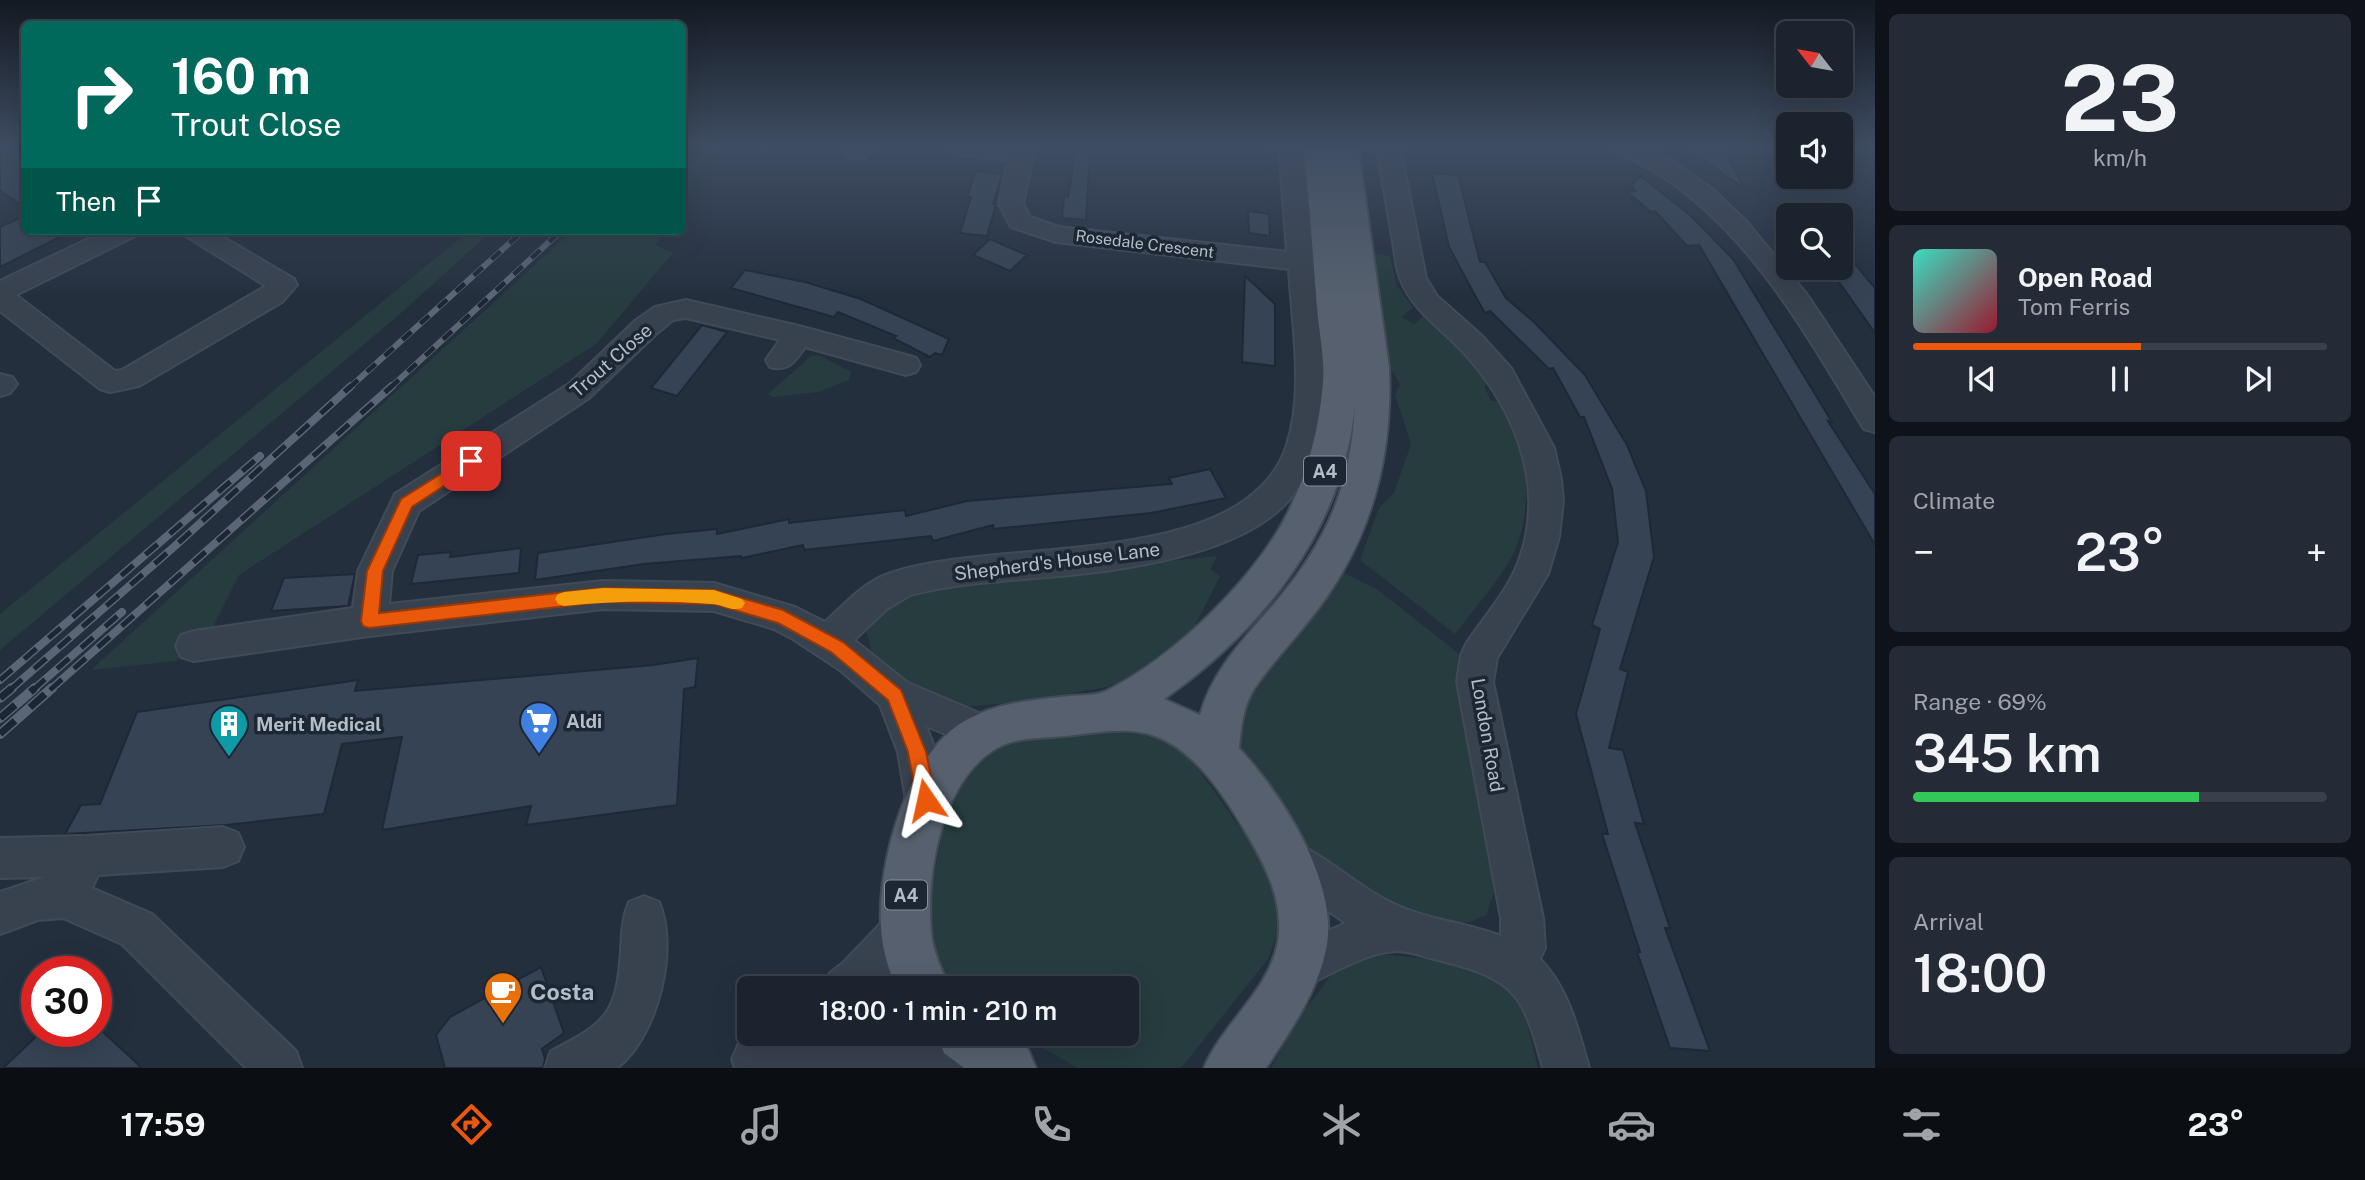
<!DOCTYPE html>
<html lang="en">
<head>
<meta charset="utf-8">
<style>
  body { margin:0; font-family:"Public Sans",sans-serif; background:#242b36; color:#f1f3f6; height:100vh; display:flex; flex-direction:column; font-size:26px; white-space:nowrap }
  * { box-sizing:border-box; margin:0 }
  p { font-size:23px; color:#a0a4aa }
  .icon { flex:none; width:38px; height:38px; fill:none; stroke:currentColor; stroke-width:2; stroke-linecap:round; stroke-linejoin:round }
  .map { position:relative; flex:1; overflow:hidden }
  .sheet { display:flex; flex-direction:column; gap:14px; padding:14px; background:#0f1319; width:490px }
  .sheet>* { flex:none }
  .guide { position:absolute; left:21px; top:21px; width:665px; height:214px; border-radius:10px; box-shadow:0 7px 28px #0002,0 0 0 2px #39404a; background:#00695c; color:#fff; overflow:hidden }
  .needle { width:46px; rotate:301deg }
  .controls { position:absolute; left:1776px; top:21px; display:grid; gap:14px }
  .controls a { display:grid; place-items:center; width:77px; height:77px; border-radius:10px; background:#1b232e; box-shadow:0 7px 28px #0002,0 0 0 2px #39404a; font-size:35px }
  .speed { position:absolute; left:21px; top:956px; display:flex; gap:14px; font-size:35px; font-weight:700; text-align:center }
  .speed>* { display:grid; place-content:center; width:91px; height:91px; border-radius:50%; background:#1b232e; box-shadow:0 7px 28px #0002,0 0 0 2px #39404a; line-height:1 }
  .speed .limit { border:10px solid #d22; background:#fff; color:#111 }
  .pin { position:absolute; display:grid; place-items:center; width:60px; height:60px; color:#fff; margin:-30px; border-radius:14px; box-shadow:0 4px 10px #0006 }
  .me { position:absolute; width:77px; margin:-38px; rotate:349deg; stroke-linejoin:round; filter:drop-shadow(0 0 5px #0008) }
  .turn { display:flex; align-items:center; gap:24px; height:147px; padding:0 35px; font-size:32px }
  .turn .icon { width:91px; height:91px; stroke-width:2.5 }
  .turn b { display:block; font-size:49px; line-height:60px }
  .then { display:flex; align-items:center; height:66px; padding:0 35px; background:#0003; gap:14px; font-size:26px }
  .big { font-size:52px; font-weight:600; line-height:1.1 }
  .sheet .tile { flex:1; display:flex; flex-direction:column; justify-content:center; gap:10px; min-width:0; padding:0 24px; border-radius:10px; background:#242b36 }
  .sheet .dial { align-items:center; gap:0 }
  .dial b { font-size:91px; line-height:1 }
  .song { display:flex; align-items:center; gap:21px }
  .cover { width:84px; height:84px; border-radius:10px; background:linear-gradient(135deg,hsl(170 70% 55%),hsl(350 70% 35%)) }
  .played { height:7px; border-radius:4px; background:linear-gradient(90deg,#ea580c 55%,#39404a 55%) }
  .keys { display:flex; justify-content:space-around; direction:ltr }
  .heat { display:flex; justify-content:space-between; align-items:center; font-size:38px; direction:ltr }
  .charge { height:10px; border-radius:5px; background:linear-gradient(90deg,#34c759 69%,#39404a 0) }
  .trip { position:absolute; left:737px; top:976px; width:402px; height:70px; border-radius:10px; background:#1b232e; box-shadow:0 7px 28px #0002,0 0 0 2px #39404a; font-weight:600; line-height:70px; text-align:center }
  .tabs { display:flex; height:112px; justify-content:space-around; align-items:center; background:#0b0e12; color:#a0a4aa }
  .tabs .icon { width:49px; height:49px }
  .tabs .on { color:#ea580c }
  .tabs b { font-size:32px; color:#f1f3f6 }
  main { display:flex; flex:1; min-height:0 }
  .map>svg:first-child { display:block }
</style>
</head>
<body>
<main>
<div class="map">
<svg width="1875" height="1068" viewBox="0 0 1875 1068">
  <rect width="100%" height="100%" fill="#242f3e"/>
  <path fill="#263c3f" d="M683,147H717L706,158L683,199Z
    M469,231H492L400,314L0,650V614Z
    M572,231H664L656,245L673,253L596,344L239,575L210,633L176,661L91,670Z
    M1372,253L1390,256L1396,284L1413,308L1401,317L1414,324L1423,316L1461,344L1490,383L1484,386L1491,401H1502C1528,447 1537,519 1507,565C1492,589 1472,611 1455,634L1360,560L1379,508L1394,493L1411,444L1395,395L1400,384L1386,361Z
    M818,355L851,372L849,380L819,392L772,397L768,394L811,356Z
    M1217,556L1210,569L1220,576L1195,626L1199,629L1152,669L1107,687L1019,702L955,708L917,695L873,656L866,630L892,600L961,581Z
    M1342,572L1378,590L1458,653L1494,893L1486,915L1469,922H1446L1401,911L1330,869L1301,839L1248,765L1236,732L1249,687Z
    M1122,727L1147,733L1169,741L1191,759L1270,869L1282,909L1277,935L1268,959L1182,1067L1178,1068H1078L1019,1034H1127V989H952L936,968L927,915L948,799L959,775L1002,744Z
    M1381,954L1474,964L1512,991L1527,1022L1538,1068H1271L1298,1018L1334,972Z"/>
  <path fill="#364354" stroke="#1f2835" stroke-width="2" d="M0,147H24V207L0,190Z
    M1683,147H1723L1744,188Z
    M1076,151L1090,152L1086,220L1062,218L1064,196L1068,197Z
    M976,171L1002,174L993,204H996L987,236L960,233L971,197H967Z
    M1432,173L1458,175L1480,262H1485L1506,298L1534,322L1585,375L1627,445L1646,491L1654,557L1620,669L1628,672L1609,748L1623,750L1644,824L1635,823L1670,928H1665L1710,1051L1670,1048L1637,952H1640L1602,834H1608L1576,714L1600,629L1592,625L1618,542L1612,489L1584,417H1580L1553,368L1549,369L1490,311L1485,313L1478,301L1449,247Z
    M1640,176L1689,214L1733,259L1832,422L1828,421L1875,494V545L1699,245L1687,246L1655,211L1651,212L1627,192L1636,191L1631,185Z
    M1248,211L1269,214L1270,236L1249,233Z
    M24,216V231H72L0,267V227Z
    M990,239L1008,247L1027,255L1010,271L973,255Z
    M1841,247L1875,288V333L1829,268H1841Z
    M745,270L805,282L861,299L949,339L942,355L935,353L930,357L893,338L896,336L838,312L834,317L731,288Z
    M1245,276L1275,304V366L1242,362Z
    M702,325L727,332L677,396L651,388Z
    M1210,469L1226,498L1151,513L994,529L993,525L933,541L931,536L804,550L803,545L742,558L741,556L644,564L535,580L538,553L666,534L717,529V534L789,519V523L905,510L906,516L967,501L1172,484L1169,478Z
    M521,548L519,573L411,584L418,555L451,552L450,557Z
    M355,574L348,606L271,611L284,578Z
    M698,658L695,687L684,689L677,805L526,825L531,806L382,830L402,737L342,744L324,814L226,825L65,834L81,805L100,804L137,712L358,680L355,691L653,665Z
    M541,967L564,1033L542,1049L545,1059L543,1068H445L436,1035L450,1017Z
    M42,1031H102L142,1068H3Z"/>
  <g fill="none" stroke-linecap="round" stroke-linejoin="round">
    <defs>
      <path id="minor" d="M849,147H873L866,158H850L846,153Z
        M945,147H1035L1023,204L1030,217L1059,227L1287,252L1279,147H1303C1308,193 1312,239 1317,284C1323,354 1338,433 1293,495C1255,545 1163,563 1105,571C1041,580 974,579 910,595L887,609L854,640L908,683L998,721L1003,733L998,745L984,750L926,726C936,752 952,787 940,813L926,819L912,813L906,800L898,752L880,705L840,670L793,639L774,629L714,611L603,609L369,636L194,661L181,657L176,646L181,635L194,631L353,608L358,571L395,494L569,384L635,321L655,307L686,300L799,326L906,355L916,358L920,365L916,372L906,375L805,347C795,361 789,372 770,367L766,360L780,340L686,318L673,320L655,335L589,398L419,511L392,571L389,604L603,581L714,583L795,607L825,622C845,604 863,583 888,574C992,536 1241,573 1286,448C1305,392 1292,326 1289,269L1056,242L1011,227L999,204L1008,160L956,154L948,152Z
        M1376,147H1400L1426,278L1437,296L1482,336L1511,368L1554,448L1561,479L1563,501L1559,537L1548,574L1497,658L1493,682L1543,918L1545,948L1540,959C1569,989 1578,1029 1589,1068H1543C1523,996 1518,980 1442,961C1428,958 1409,950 1395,951C1360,954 1328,977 1296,990L1280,984L1274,968L1280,952L1346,923L1274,874L1268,860L1274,846L1289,840C1331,857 1364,894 1406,909C1437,921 1470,924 1501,936V918L1457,682L1461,655L1466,644C1482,620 1504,595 1516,568C1548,492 1518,413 1465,354C1443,329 1412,311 1400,278C1395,266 1395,250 1392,236C1387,207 1382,177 1376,147Z
        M1613,147H1643L1674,162L1712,189L1746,221L1808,296L1875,397V432L1864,429C1807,336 1752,234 1659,174C1645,165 1630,159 1616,152Z
        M105,231H139L135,236L16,295L115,371L122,370L266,286L186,236L182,231H213L294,279L297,285L282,302L139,386L110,392L100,389L0,311V281Z
        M0,374L12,377L17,384L10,393L0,396Z
        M223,827L238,833L244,847L238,861L223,867L98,875L92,888L152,914L296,1051L302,1068H246L122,944L63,918L38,920L0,934V892L45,877L0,878V838L86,836Z
        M644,896L659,902C679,949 658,1036 617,1068H545L551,1051C606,1023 617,1014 621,951C622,933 622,918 629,902Z
        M906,906L921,913L928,928L921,943L880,989H824L830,973L844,962L891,913Z
        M794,1034H994L998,1045L991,1061L975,1068H735L732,1059L739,1043L755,1036Z"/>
      <path id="major" d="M1304,147H1358L1389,367C1393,457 1372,537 1318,609C1297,637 1273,661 1254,689C1243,707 1241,727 1239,748C1282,795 1343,887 1325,954C1315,996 1289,1033 1266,1068H1204C1222,1024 1270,990 1278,941C1284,900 1265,865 1245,831C1225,797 1195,750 1155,736C1127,726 1094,733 1066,736C1046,738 1021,737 1003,745C941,774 924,878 932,939C935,957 943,972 950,989H897C888,968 882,949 881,927C877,863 908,748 970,718C1001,702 1034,700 1069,696C1080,695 1096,696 1106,691C1171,659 1248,585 1283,522C1306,480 1319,431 1323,383C1325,359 1319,333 1317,308C1313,255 1309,201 1304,147ZM1355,404C1351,486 1327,542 1274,604C1244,639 1213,669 1200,715L1164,699C1263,630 1344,528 1355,404Z
        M937,1034H1008L1028,1049L1036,1068H964L944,1053Z"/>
    </defs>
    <use href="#minor" stroke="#414a57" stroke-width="4"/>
    <use href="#major" stroke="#414a57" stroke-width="4"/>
    <use href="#minor" fill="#38414e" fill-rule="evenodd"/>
    <use href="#major" fill="#56606e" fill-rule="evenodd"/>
    <defs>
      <path id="rail-far2" d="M349,388L523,231
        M390,388L561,231"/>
      <path id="rail-far1" d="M0,680L260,456
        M10,690L175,546L351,386
        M33,690L122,612
        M50,690L392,386"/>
      <path id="rail" d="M0,698L12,688
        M0,718L35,688
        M0,734L52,688"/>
    </defs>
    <use href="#rail-far2" stroke="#5a6575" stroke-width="6"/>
    <use href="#rail-far1" stroke="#5a6575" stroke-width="8"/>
    <use href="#rail" stroke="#5a6575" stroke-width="10"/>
    <use href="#rail-far2" stroke="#1d2633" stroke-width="4.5" stroke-dasharray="12" stroke-linecap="butt"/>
    <use href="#rail-far1" stroke="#1d2633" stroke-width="5" stroke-dasharray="16" stroke-linecap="butt"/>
    <use href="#rail" stroke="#1d2633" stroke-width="7" stroke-dasharray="20" stroke-linecap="butt"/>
  </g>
  <linearGradient id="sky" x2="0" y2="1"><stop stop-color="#141a22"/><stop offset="0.49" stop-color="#3f4d63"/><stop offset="1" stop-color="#3f4d63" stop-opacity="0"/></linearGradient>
  <rect width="1875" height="297" fill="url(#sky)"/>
  <path fill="#ea580c" stroke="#983908" stroke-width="2" d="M471,455L476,457L479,461L476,465L412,507L383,571L379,613L603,588L714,590L783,610L843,642L901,690L926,752L936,800L933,807L926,809L920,807L917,800L908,752L888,700L831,652L778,623L714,604L603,602L369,628L363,626L361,621L367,571L401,499Z"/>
  <path fill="#f59e0b" d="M603,588L714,590L742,599L745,603L742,608C731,612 722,604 711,604C662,600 612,601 564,606L558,604L555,599L558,594L564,592Z"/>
  <defs>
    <symbol id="supermarket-pin" viewBox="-11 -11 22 30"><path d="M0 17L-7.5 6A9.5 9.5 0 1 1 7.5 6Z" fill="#3f7fe0" stroke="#1d2633"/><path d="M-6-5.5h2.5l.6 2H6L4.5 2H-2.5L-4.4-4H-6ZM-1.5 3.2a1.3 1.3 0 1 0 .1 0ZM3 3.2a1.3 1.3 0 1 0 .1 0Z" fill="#fff"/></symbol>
    <symbol id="building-pin" viewBox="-11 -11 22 30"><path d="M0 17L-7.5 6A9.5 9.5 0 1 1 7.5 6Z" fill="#0f9aa8" stroke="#1d2633"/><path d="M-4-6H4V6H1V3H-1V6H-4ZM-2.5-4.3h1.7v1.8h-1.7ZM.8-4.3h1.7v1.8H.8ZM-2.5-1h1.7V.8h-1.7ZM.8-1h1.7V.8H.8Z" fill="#fff"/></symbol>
    <symbol id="cafe-pin" viewBox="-11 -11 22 30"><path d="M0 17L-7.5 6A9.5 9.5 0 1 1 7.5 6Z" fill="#e8710a" stroke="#1d2633"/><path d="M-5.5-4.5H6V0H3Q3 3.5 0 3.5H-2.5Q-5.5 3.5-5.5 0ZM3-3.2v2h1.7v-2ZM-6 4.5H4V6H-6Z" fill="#fff"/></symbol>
  </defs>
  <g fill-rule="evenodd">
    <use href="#supermarket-pin" x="517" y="699" width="44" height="60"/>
    <use href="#building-pin" x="207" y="702" width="44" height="60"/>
    <use href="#cafe-pin" x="481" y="969" width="44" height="60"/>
  </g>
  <g text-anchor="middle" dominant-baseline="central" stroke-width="7" stroke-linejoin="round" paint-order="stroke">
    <g font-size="16" fill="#b4bcc9" stroke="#1d2633">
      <text transform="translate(1145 244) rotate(7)">Rosedale Crescent</text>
    </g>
    <g fill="#1d2633" stroke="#878f9c" stroke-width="2">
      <rect x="1304" y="456.5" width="42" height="29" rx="5"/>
      <rect x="885" y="880.5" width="42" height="29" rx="5"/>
    </g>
    <g font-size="18" font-weight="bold" fill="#b4bcc9">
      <text x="1325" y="471">A4</text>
      <text x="906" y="895">A4</text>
    </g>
    <g font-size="19" fill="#b4bcc9" stroke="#1d2633">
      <text transform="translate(611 360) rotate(-41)">Trout Close</text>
      <text transform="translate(1057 561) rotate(-7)">Shepherd's House Lane</text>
      <text transform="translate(1488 735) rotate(80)">London Road</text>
    </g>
    <g font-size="19" font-weight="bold" fill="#b4bcc9" stroke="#1d2633" text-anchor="start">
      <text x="566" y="721">Aldi</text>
      <text x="256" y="724">Merit Medical</text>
    </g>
    <g font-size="23" font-weight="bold" fill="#b4bcc9" stroke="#1d2633" text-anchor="start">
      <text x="530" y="991">Costa</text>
    </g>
  </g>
</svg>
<div class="controls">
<a><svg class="needle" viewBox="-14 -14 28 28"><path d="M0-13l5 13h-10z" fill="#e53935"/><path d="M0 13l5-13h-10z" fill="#a0a4aa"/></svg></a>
<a><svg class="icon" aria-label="sound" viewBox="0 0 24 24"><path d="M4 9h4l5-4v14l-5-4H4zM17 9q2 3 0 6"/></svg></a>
<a><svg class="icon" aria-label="search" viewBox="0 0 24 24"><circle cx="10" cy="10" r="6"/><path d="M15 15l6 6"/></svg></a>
</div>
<div class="speed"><div class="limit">30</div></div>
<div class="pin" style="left:471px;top:461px;background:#d93025"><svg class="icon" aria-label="arrive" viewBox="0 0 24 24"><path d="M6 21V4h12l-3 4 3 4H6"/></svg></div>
<svg class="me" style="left:926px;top:800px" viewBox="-20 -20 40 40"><path d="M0-17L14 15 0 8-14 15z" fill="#ea580c" stroke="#fff" stroke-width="4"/></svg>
<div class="trip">18:00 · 1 min · 210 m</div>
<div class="guide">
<div class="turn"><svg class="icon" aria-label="right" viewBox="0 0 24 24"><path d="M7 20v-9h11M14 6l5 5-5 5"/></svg><div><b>160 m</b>Trout Close</div></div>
<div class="then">Then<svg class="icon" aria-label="arrive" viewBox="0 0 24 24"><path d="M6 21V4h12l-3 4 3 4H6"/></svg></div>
</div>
</div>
<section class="sheet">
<div class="tile dial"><b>23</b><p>km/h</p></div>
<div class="tile">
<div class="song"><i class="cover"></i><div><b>Open Road</b><p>Tom Ferris</p></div></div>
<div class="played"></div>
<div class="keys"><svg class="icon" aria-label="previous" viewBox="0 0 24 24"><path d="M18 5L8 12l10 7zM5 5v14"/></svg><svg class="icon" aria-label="pause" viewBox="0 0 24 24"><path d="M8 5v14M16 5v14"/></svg><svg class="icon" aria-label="next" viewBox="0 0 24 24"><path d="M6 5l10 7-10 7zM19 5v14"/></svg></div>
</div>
<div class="tile"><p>Climate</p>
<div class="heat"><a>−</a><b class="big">23°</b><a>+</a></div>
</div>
<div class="tile"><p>Range · 69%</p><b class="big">345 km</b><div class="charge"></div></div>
<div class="tile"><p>Arrival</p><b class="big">18:00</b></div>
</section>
</main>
<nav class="tabs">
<b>17:59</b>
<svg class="icon on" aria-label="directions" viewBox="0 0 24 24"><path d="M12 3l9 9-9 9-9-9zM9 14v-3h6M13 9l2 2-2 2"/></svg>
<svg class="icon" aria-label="music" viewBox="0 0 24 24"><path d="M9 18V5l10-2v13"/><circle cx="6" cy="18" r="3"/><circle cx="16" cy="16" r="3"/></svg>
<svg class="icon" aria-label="phone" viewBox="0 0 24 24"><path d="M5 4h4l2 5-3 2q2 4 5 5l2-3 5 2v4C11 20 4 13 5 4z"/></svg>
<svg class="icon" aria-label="climate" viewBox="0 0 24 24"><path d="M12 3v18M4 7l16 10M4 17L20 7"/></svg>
<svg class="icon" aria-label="car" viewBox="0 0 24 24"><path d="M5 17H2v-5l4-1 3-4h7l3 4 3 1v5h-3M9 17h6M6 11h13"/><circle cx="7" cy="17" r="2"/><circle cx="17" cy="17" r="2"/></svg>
<svg class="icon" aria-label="filters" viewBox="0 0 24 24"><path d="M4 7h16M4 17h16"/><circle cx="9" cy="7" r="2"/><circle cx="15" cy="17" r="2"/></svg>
<b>23°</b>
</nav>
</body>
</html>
